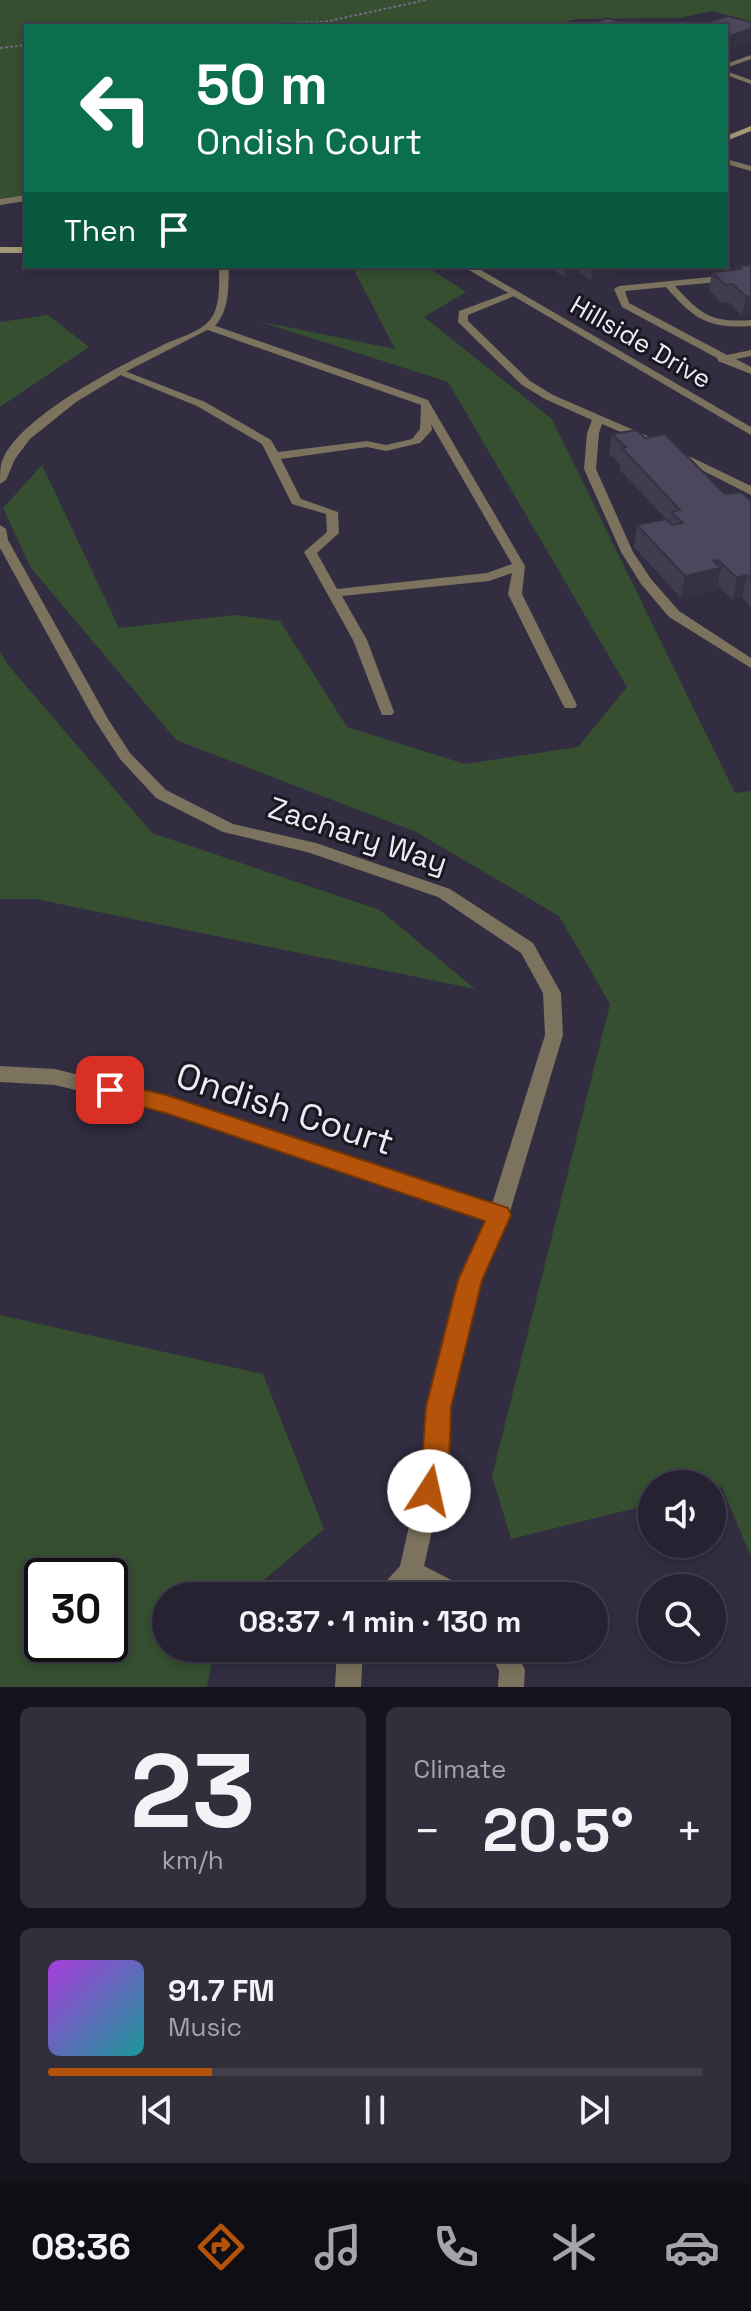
<!DOCTYPE html>
<html lang="en">
<head>
<meta charset="utf-8">
<style>
  body { margin:0; font-family:"Space Grotesk",sans-serif; background:#322f3d; color:#f1f3f6; height:100vh; display:flex; flex-direction:column; font-size:30px; white-space:nowrap }
  * { box-sizing:border-box; margin:0 }
  p { font-size:26px; color:#a4a4ab }
  .icon { flex:none; width:44px; height:44px; fill:none; stroke:currentColor; stroke-width:2; stroke-linecap:round; stroke-linejoin:round }
  .map { position:relative; height:1687px; overflow:hidden }
  .panel { display:flex; flex-direction:column; gap:20px; padding:20px; background:#15131b; flex:1 }
  .panel>* { flex:none }
  .hud { position:absolute; left:24px; top:24px; width:704px; height:244px; border-radius:0px; box-shadow:0 4px 12px #0003,0 0 0 2px #423f4d; background:#0b6e4f; color:#fff; overflow:hidden }
  .fabs { position:absolute; left:638px; top:1470px; display:grid; gap:16px }
  .fabs a { display:grid; place-items:center; width:88px; height:88px; border-radius:50%; background:#262231; box-shadow:0 4px 12px #0003,0 0 0 2px #423f4d; font-size:40px }
  .speed { position:absolute; left:24px; top:1558px; display:flex; gap:16px; font-size:40px; font-weight:700; text-align:center }
  .speed>* { display:grid; place-content:center; width:104px; height:104px; border-radius:50%; background:#262231; box-shadow:0 4px 12px #0003,0 0 0 2px #423f4d; line-height:1 }
  .speed .limit { border:4px solid #111; border-radius:12px; background:#fff; color:#111 }
  .pin { position:absolute; display:grid; place-items:center; width:68px; height:68px; color:#fff; margin:-34px; border-radius:16px; box-shadow:0 4px 12px #0006 }
  .me { position:absolute; width:88px; margin:-44px; rotate:10deg; stroke-linejoin:round; filter:drop-shadow(0 0 6px #0008) }
  .turn { display:flex; align-items:center; gap:28px; height:168px; padding:0 40px; font-size:36px }
  .turn .icon { width:104px; height:104px; stroke-width:2.5 }
  .turn b { display:block; font-size:56px; line-height:68px }
  .then { display:flex; align-items:center; height:76px; padding:0 40px; background:#0003; gap:16px; font-size:30px }
  .big { font-size:60px; font-weight:800; line-height:1.1 }
  .panel .tile { flex:1; display:flex; flex-direction:column; justify-content:center; gap:12px; min-width:0; padding:0 28px; border-radius:12px; background:#322f3d }
  .panel .dial { align-items:center; gap:0 }
  .dial b { font-size:104px; line-height:1 }
  .song { display:flex; align-items:center; gap:24px }
  .cover { width:96px; height:96px; border-radius:12px; background:linear-gradient(135deg,hsl(280 70% 55%),hsl(180 70% 35%)) }
  .played { height:8px; border-radius:4px; background:linear-gradient(90deg,#b45309 25%,#423f4d 25%) }
  .keys { display:flex; justify-content:space-around; direction:ltr }
  .heat { display:flex; justify-content:space-between; align-items:center; font-size:44px; direction:ltr }
  .panel .tiles { flex:1; display:grid; gap:20px; grid-template-columns:1fr 1fr }
  .tile:last-child { grid-column:span 2 }
  .trip { position:absolute; left:152px; top:1582px; width:456px; height:80px; border-radius:40px; background:#262231; box-shadow:0 4px 12px #0003,0 0 0 2px #423f4d; font-weight:800; line-height:80px; text-align:center }
  .tabs { display:flex; height:128px; justify-content:space-around; align-items:center; background:#0f0e14; color:#a4a4ab }
  .tabs .icon { width:56px; height:56px }
  .tabs .on { color:#b45309 }
  .tabs b { font-size:36px; color:#f1f3f6 }
  .map>svg:first-child { display:block }
</style>
</head>
<body>
<div class="map">
<svg width="751" height="1687" viewBox="0 0 751 1687">
  <rect width="100%" height="100%" fill="#322d41"/>
  <path fill="#354f30" fill-rule="evenodd" d="M0,0H751V22L711,11L680,18L577,19L545,26H26V195L0,199Z
    M352,266H426L466,292L424,317L552,419L735,793L751,791V1557L722,1487L712,1489V1484H652V1504L511,1539L492,1476L610,1004L559,916L416,832L176,740L31,568L3,508L42,465L119,628L234,615L280,621L347,727L465,764L578,747L627,687L448,382L258,321L395,349Z
    M48,315L89,347L0,407V322Z
    M0,651L8,665L152,833L380,910L475,989L35,899H0Z
    M0,1315L263,1374L324,1529L245,1596H166V1648H215L207,1687H0ZM42,1576H110V1644H42Z"/>
  <g fill="none" stroke-linecap="round" stroke-linejoin="round">
    <path stroke="#706c7e" stroke-width="2" stroke-dasharray="3 2" stroke-linecap="butt" d="M120,26L324,22L426,0
      M0,48L26,45"/>
    <path fill="#7b735d" fill-rule="evenodd" d="M751,55V59L726,68V64Z
      M726,71L751,80V84L726,75Z
      M726,159L751,166V171L726,164Z
      M751,273V279L675,286C701,315 712,323 751,320V326C708,329 694,319 666,287L625,291L629,303L727,355L751,350V356L736,359L751,367V374L718,361L717,358L622,307L614,289L619,286Z
      M511,292L519,294L468,315V321L530,381L553,395L652,438V442H644L602,424L599,433L596,469L633,552L651,579L679,611L751,658V668L669,617L641,584L621,552L584,469L587,433L592,420L545,399L522,385L458,322L459,311Z
      M205,325H213L428,400L525,566L522,594L577,705L575,708H565L563,705L508,594L512,573L489,581L342,596L367,640L394,712L392,715H382L353,640L304,552L327,532L326,514L292,504L262,444L197,406L113,372L122,370L205,402L271,440L278,452L367,441L386,445L412,439L420,429L421,405L205,329ZM431,424L512,564L487,573L337,589L317,553L339,533L338,512L301,499L281,459L367,447L386,451L420,443L432,430Z
      M672,448L751,486V495L668,453V449Z"/>
    <path fill="#7b735d" fill-rule="evenodd" d="M26,195V201L0,205V199Z
      M219,266H229C228,288 230,309 215,326L129,370L76,402L30,439L15,459L6,480L0,484C0,478 0,471 1,465C12,420 121,365 161,346C176,338 199,333 210,320C221,306 219,283 219,266Z
      M462,266H474L751,427V435Z
      M0,525L6,529L8,540L108,719L130,753L166,790L233,824L316,843L450,889L533,943L561,993L563,1035L509,1215L481,1280L450,1407L447,1464L424,1566L465,1587L468,1596H431L414,1587L406,1596H378L381,1587L400,1566L423,1464L428,1407L459,1280L487,1220L166,1112L55,1085L0,1082V1066L55,1069L166,1096L492,1204L545,1035L543,993L521,953L438,897L307,852L223,832L156,798L120,759L94,719L0,548Z
      M337,1648H363L361,1687H335Z
      M488,1648H514L525,1670L524,1687H498L499,1671Z"/>
    <path fill="#a59875" fill-rule="evenodd" d="M751,126V131L726,141V136Z
      M0,247H26V253H0Z"/>
  </g>
  <path fill="#413d50" d="M751,265V315L742,316L730,303H722L709,290L712,272L737,269L738,266Z
    M553,266H618L617,273L591,280L579,273L565,277L553,270Z
    M612,434L645,438L725,494L751,501V607L742,597L733,600L718,586L717,590L681,598L634,547L637,525L666,519L619,469L620,464L609,454Z"/>
  <path fill="#353241" d="M751,29V43L726,51L727,37Z
    M570,266H580L579,273L565,277L566,267Z
    M606,266H618L617,273L591,280L592,270Z
    M751,296V315L742,316L746,297Z
    M718,560L716,569L721,568L717,590L681,598L685,576Z
    M747,575L742,597L733,600L737,578Z"/>
  <path fill="#4c475d" stroke="#353241" stroke-width="2" d="M728,16L751,22V29L727,37L726,26H695Z
    M607,18L637,26H584Z
    M751,265V296L746,297L733,284L725,285L712,272L741,269L738,266Z
    M585,266H606L592,270Z
    M637,430L645,438L665,434L725,494L741,492L751,501V580L747,575L737,578L718,560L714,561L721,568L685,576L637,525L666,519L672,525L683,523L671,512L680,510L622,448L626,447L612,434Z"/>
  <path fill="#b45309" stroke="#753606" stroke-width="2" d="M110,1082L166,1095L508,1208L511,1215L482,1280L451,1407L449,1464L439,1501L429,1505L420,1501L416,1491L422,1464L426,1407L458,1280L485,1221L166,1113L103,1097L100,1090L103,1084Z"/>
  <g text-anchor="middle" dominant-baseline="central" stroke-width="6" stroke-linejoin="round" paint-order="stroke">
    <g font-size="26" fill="#eeebf9" stroke="#191720">
      <text transform="translate(641 342) rotate(30)">Hillside Drive</text>
    </g>
    <g font-size="30" fill="#eeebf9" stroke="#191720">
      <text transform="translate(358 835) rotate(18)">Zachary Way</text>
    </g>
    <g font-size="36" fill="#eeebf9" stroke="#191720">
      <text transform="translate(285 1109) rotate(18)">Ondish Court</text>
    </g>
  </g>
</svg>
<div class="fabs">
<a><svg class="icon" aria-label="sound" viewBox="0 0 24 24"><path d="M4 9h4l5-4v14l-5-4H4zM17 9q2 3 0 6"/></svg></a>
<a><svg class="icon" aria-label="search" viewBox="0 0 24 24"><circle cx="10" cy="10" r="6"/><path d="M15 15l6 6"/></svg></a>
</div>
<div class="speed"><div class="limit">30</div></div>
<div class="pin" style="left:110px;top:1090px;background:#d93025"><svg class="icon" aria-label="arrive" viewBox="0 0 24 24"><path d="M6 21V4h12l-3 4 3 4H6"/></svg></div>
<svg class="me" style="left:429px;top:1491px" viewBox="-20 -20 40 40"><circle r="19" fill="#fff"/><path d="M0-13L10 11 0 6-10 11z" fill="#b45309"/></svg>
<div class="trip">08:37 · 1 min · 130 m</div>
<div class="hud">
<div class="turn"><svg class="icon" aria-label="left" viewBox="0 0 24 24"><path d="M17 20v-9H6M10 6l-5 5 5 5"/></svg><div><b>50 m</b>Ondish Court</div></div>
<div class="then">Then<svg class="icon" aria-label="arrive" viewBox="0 0 24 24"><path d="M6 21V4h12l-3 4 3 4H6"/></svg></div>
</div>
</div>
<section class="panel">
<div class="tiles">
<div class="tile dial"><b>23</b><p>km/h</p></div>
<div class="tile"><p>Climate</p>
<div class="heat"><a>−</a><b class="big">20.5°</b><a>+</a></div>
</div>
<div class="tile">
<div class="song"><i class="cover"></i><div><b>91.7 FM</b><p>Music</p></div></div>
<div class="played"></div>
<div class="keys"><svg class="icon" aria-label="previous" viewBox="0 0 24 24"><path d="M18 5L8 12l10 7zM5 5v14"/></svg><svg class="icon" aria-label="pause" viewBox="0 0 24 24"><path d="M8 5v14M16 5v14"/></svg><svg class="icon" aria-label="next" viewBox="0 0 24 24"><path d="M6 5l10 7-10 7zM19 5v14"/></svg></div>
</div>
</div>
</section>
<nav class="tabs">
<b>08:36</b>
<svg class="icon on" aria-label="directions" viewBox="0 0 24 24"><path d="M12 3l9 9-9 9-9-9zM9 14v-3h6M13 9l2 2-2 2"/></svg>
<svg class="icon" aria-label="music" viewBox="0 0 24 24"><path d="M9 18V5l10-2v13"/><circle cx="6" cy="18" r="3"/><circle cx="16" cy="16" r="3"/></svg>
<svg class="icon" aria-label="phone" viewBox="0 0 24 24"><path d="M5 4h4l2 5-3 2q2 4 5 5l2-3 5 2v4C11 20 4 13 5 4z"/></svg>
<svg class="icon" aria-label="climate" viewBox="0 0 24 24"><path d="M12 3v18M4 7l16 10M4 17L20 7"/></svg>
<svg class="icon" aria-label="car" viewBox="0 0 24 24"><path d="M5 17H2v-5l4-1 3-4h7l3 4 3 1v5h-3M9 17h6M6 11h13"/><circle cx="7" cy="17" r="2"/><circle cx="17" cy="17" r="2"/></svg>
</nav>
</body>
</html>
